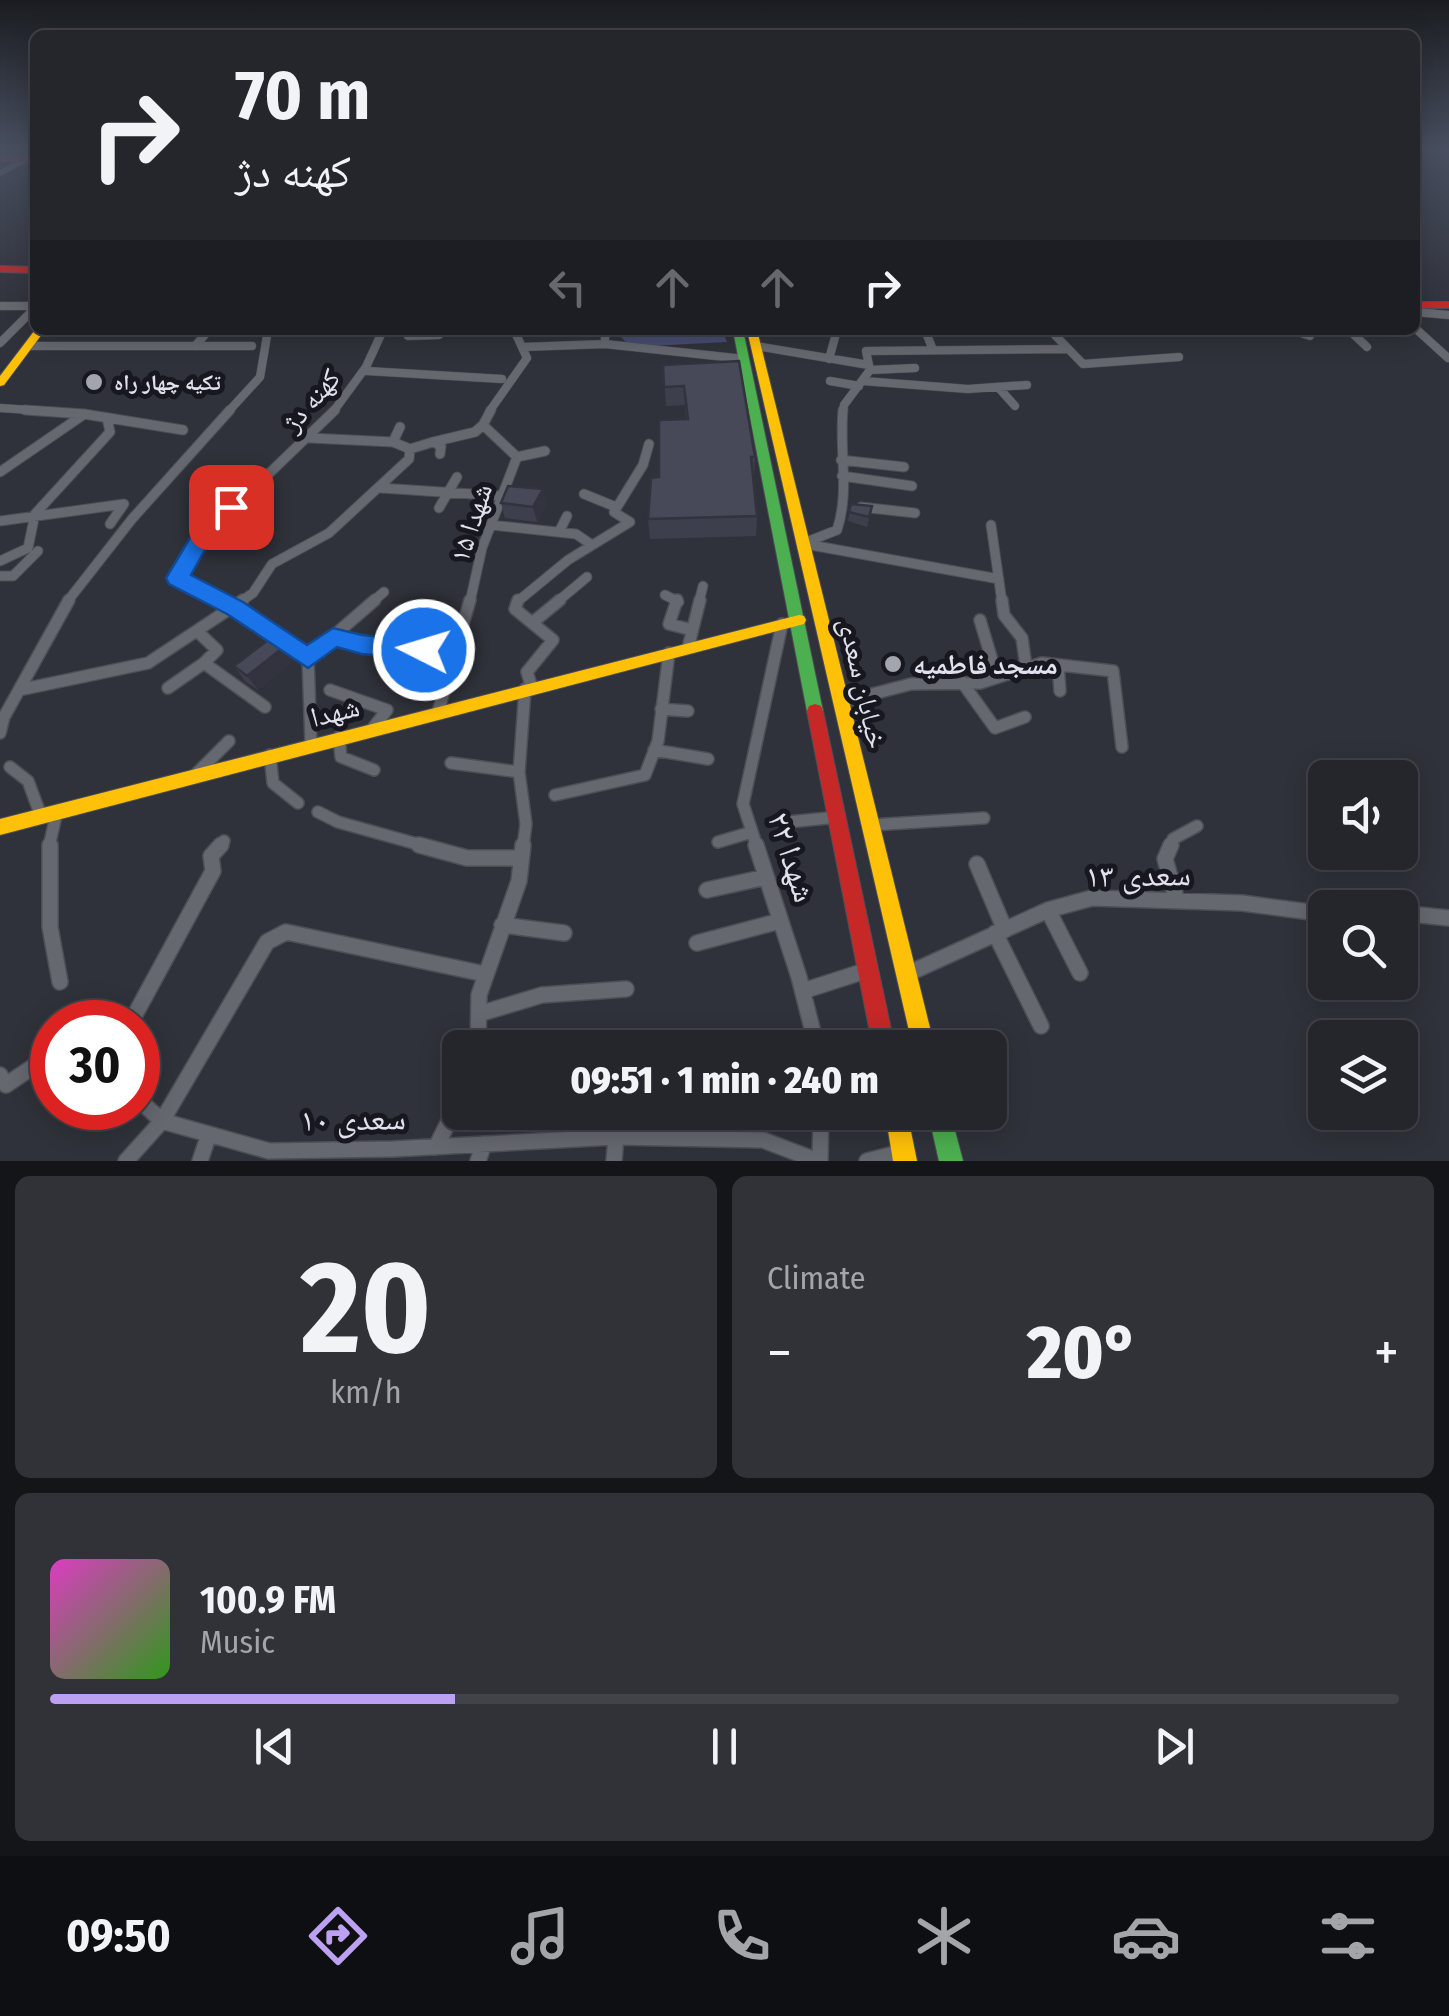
<!DOCTYPE html>
<html lang="en">
<head>
<meta charset="utf-8">
<style>
  body { margin:0; font-family:"Fira Sans Condensed","Noto Naskh Arabic",sans-serif; background:#303238; color:#f1f3f6; height:100vh; display:flex; flex-direction:column; font-size:38px; white-space:nowrap }
  * { box-sizing:border-box; margin:0 }
  p { font-size:32px; color:#a3a5a9 }
  .icon { flex:none; width:55px; height:55px; fill:none; stroke:currentColor; stroke-width:2; stroke-linecap:round; stroke-linejoin:round }
  .map { position:relative; height:1161px; overflow:hidden }
  .details { display:flex; flex-direction:column; gap:15px; padding:15px; background:#141518; flex:1 }
  .details>* { flex:none }
  .guide { position:absolute; left:30px; top:30px; width:1390px; height:305px; border-radius:15px; box-shadow:0 5px 25px #0003,0 0 0 2px #414348; background:#24262c; color:#f1f3f6; overflow:hidden }
  .buttons { position:absolute; left:1308px; top:760px; display:grid; gap:20px }
  .buttons a { display:grid; place-items:center; width:110px; height:110px; border-radius:15px; background:#24262c; box-shadow:0 5px 25px #0003,0 0 0 2px #414348; font-size:50px }
  .speed { position:absolute; left:30px; top:1000px; display:flex; gap:20px; font-size:50px; font-weight:700; text-align:center }
  .speed>* { display:grid; place-content:center; width:130px; height:130px; border-radius:50%; background:#24262c; box-shadow:0 5px 25px #0003,0 0 0 2px #414348; line-height:1 }
  .speed .limit { border:15px solid #d22; background:#fff; color:#111 }
  .pin { position:absolute; display:grid; place-items:center; width:85px; height:85px; color:#fff; margin:-42px; border-radius:20px; box-shadow:0 5px 15px #0006 }
  .me { position:absolute; width:110px; margin:-55px; rotate:275deg; stroke-linejoin:round; filter:drop-shadow(0 0 8px #0008) }
  .turn { display:flex; align-items:center; gap:35px; height:210px; padding:0 40px; font-size:45px }
  .turn .icon { width:130px; height:130px; stroke-width:2.5 }
  .turn b { display:block; font-size:70px; line-height:85px }
  .lanes { display:flex; align-items:center; height:95px; padding:0 40px; background:#0003; justify-content:center; gap:50px; direction:ltr }
  .lanes .off { opacity:.35 }
  .big { font-size:75px; font-weight:800; line-height:1.1 }
  .details .tile { flex:1; display:flex; flex-direction:column; justify-content:center; gap:15px; min-width:0; padding:0 35px; border-radius:15px; background:#303238 }
  .details .dial { align-items:center; gap:0 }
  .dial b { font-size:130px; line-height:1 }
  .song { display:flex; align-items:center; gap:30px }
  .cover { width:120px; height:120px; border-radius:15px; background:linear-gradient(135deg,hsl(310 70% 55%),hsl(110 70% 35%)) }
  .played { height:10px; border-radius:5px; background:linear-gradient(90deg,#bca0f2 30%,#414348 30%) }
  .keys { display:flex; justify-content:space-around; direction:ltr }
  .heat { display:flex; justify-content:space-between; align-items:center; font-size:55px; direction:ltr }
  .details .tiles { flex:1; display:grid; gap:15px; grid-template-columns:1fr 1fr }
  .tile:last-child { grid-column:span 2 }
  .trip { position:absolute; left:442px; top:1030px; width:565px; height:100px; border-radius:15px; background:#24262c; box-shadow:0 5px 25px #0003,0 0 0 2px #414348; font-weight:800; line-height:100px; text-align:center }
  .menu { display:flex; height:160px; justify-content:space-around; align-items:center; background:#0e0f12; color:#a3a5a9 }
  .menu .icon { width:70px; height:70px }
  .menu .on { color:#bca0f2 }
  .menu b { font-size:45px; color:#f1f3f6 }
  .map>svg:first-child { display:block }
</style>
</head>
<body>
<div class="map">
<svg width="1449" height="1161" viewBox="0 0 1449 1161">
  <rect width="100%" height="100%" fill="#30323b"/>
  <path fill="#474d71" d="M615,330H722L727,342L630,347Z"/>
  <g fill="none" stroke-linecap="round" stroke-linejoin="round">
    <defs>
      <path id="street-far4" d="M0,173L27,159"/>
      <path id="street-far3" d="M0,306H35
        M1415,312L1449,315
        M1415,328L1448,358
        M411,330L408,336L439,335
        M925,330L933,350
        M1050,330L1083,364L1179,357
        M1292,330L1310,336
        M1349,330L1367,347
        M0,343L35,308
        M605,344L744,359
        M28,346H252
        M195,346L209,330
        M756,346L869,365
        M523,347L605,344V330
        M829,359L837,330
        M870,370L915,368
        M367,371L502,379
        M830,381L859,386
        M863,381L968,389L1027,385
        M998,387L1015,406
        M0,408L60,412
        M228,412L260,377L268,330
        M333,412L366,367L383,330
        M489,412L527,358L514,330
        M843,412L844,405L870,370L866,351L1068,349"/>
      <path id="street-far2" d="M25,410L84,414L183,430
        M393,442L400,427
        M433,442L475,432L483,425
        M410,449L433,442L441,446L440,454
        M517,457L545,451
        M841,460L904,467
        M0,472L83,415
        M842,476L912,486
        M381,488L502,496
        M584,494L616,507
        M861,507L915,513
        M439,508L457,477
        M0,521L124,504L110,524
        M491,525L576,534L592,545
        M991,525L1002,602
        M559,532L567,516
        M804,543L837,530C850,491 839,451 843,410
        M805,544L999,579
        M0,561L28,548L35,514L110,432L107,418
        M0,576H13L38,551
        M665,595L679,602
        M67,602L132,519L230,410
        M224,602L177,578L227,514L335,410
        M240,602L253,593L272,564L329,533L409,459L410,449L393,442L310,438
        M372,602L384,592
        M470,602L482,548L517,457L483,425L491,410
        M517,602L568,560L630,522L614,512L643,465L649,444
        M557,602L587,577
        M699,602L703,586"/>
      <path id="street-far1" d="M219,600L308,658L311,744
        M518,600L515,609L553,640L527,672L532,688
        M677,600L669,624L692,630
        M1002,600L1004,615L1022,638L1026,667
        M980,620L997,677
        M532,623L560,600
        M198,632L217,650L204,663L265,707
        M333,637L362,645L455,653
        M688,648L700,600
        M308,658L375,600
        M1058,665L1060,691
        M962,682L995,728L1025,717
        M168,688L204,663
        M19,690L148,663L243,600
        M330,690L387,710L373,728
        M842,702L911,684L980,683L1042,663L1113,671L1122,747
        M661,709L688,711
        M438,712L470,600
        M0,733L4,717L69,600
        M339,737L341,757L374,770
        M654,750L708,759
        M270,755L273,783L298,803
        M451,763L519,772
        M10,767L28,781L41,816
        M196,774L229,741
        M555,795L645,775L658,741L669,653
        M318,812L338,822L428,847
        M788,822L838,817
        M871,825L984,818
        M718,842L752,832
        M49,847L57,811
        M219,847L224,841
        M523,847L526,824L519,772L525,689
        M757,847L743,804L782,624
        M1170,847L1173,839L1197,826"/>
      <path id="street" d="M50,845V927L60,982
        M419,845L467,858H521
        M756,845L799,977L817,1048
        M1171,845L1165,859L1177,901
        M977,864L1005,930
        M707,890L766,877
        M1048,910L1080,973
        M1400,913L1449,918
        M502,925L564,933
        M995,933L1041,1026
        M697,943L780,921
        M907,974L1048,910L1092,898L1242,903L1325,914
        M803,991L868,970
        M479,1014L542,995L626,989
        M131,1022L213,871L211,856L221,845
        M478,1048L479,995L519,881L523,845
        M0,1075L6,1085L52,1054
        M138,1099L162,1121L269,1151L393,1149L615,1137L763,1140L818,1161
        M436,1147L460,1099
        M126,1161L162,1121L267,942L286,932L485,974
        M200,1161L209,1134
        M478,1161L484,1144
        M614,1161L618,1112
        M820,1161L821,1112
        M867,1161L902,1152"/>
      <path id="fast" d="M733,330H743L823,711L821,716L815,718L809,716L807,711Z
        M928,1112H950L963,1161H939Z"/>
      <path id="slow" d="M35,330H45L4,385L0,386V376Z
        M747,330H757L935,1048H913Z
        M799,615L804,616L806,620L804,624L0,835V819Z
        M885,1112H907L917,1161H893Z"/>
      <path id="jam" d="M0,157H35V161H0Z
        M0,266L35,267V273L0,272Z
        M1415,302H1449V308H1415Z
        M815,704L821,706L823,711L895,1048H873L807,711L809,706Z"/>
    </defs>
    <use href="#street-far4" stroke="#4d4e56" stroke-width="6"/>
    <use href="#street-far3" stroke="#4d4e56" stroke-width="9"/>
    <use href="#street-far2" stroke="#4d4e56" stroke-width="11"/>
    <use href="#street-far1" stroke="#4d4e56" stroke-width="14"/>
    <use href="#street" stroke="#4d4e56" stroke-width="18"/>
    <use href="#fast" stroke="#4d4e56" stroke-width="2"/>
    <use href="#slow" stroke="#4d4e56" stroke-width="2"/>
    <use href="#jam" stroke="#4d4e56" stroke-width="2"/>
    <use href="#street-far4" stroke="#666870" stroke-width="5"/>
    <use href="#street-far3" stroke="#666870" stroke-width="8"/>
    <use href="#street-far2" stroke="#666870" stroke-width="9"/>
    <use href="#street-far1" stroke="#666870" stroke-width="11"/>
    <use href="#street" stroke="#666870" stroke-width="15"/>
    <use href="#fast" fill="#4caf50" fill-rule="evenodd"/>
    <use href="#slow" fill="#ffc107" fill-rule="evenodd"/>
    <use href="#jam" fill="#c62828" fill-rule="evenodd"/>
  </g>
  <path fill="#3d3f4c" d="M663,365L755,457L754,477H753L757,516L756,536L650,539L648,519L659,477L686,419L685,405L666,406Z
    M543,489L547,504L537,522L505,518L501,503Z
    M851,504L872,506L867,527L848,521Z
    M285,646L294,660L258,690L245,681L234,666Z"/>
  <path fill="#32333e" d="M543,489L547,504L537,522L533,507Z
    M285,646L294,660L258,690L247,676Z
    M866,1112H879L860,1119L862,1114Z"/>
  <path fill="#474958" stroke="#32333e" stroke-width="2.5" d="M739,361L755,457H751L757,516L648,519L651,478L659,477V420L688,419L684,386L664,387L663,365Z
    M508,486L543,489L533,507L501,503Z
    M851,504L872,506L869,517L849,512Z
    M272,637L285,646L247,676L234,666Z"/>
  <linearGradient id="sky" x2="0" y2="1"><stop stop-color="#1a1c20"/><stop offset="0.48" stop-color="#484f60"/><stop offset="1" stop-color="#484f60" stop-opacity="0"/></linearGradient>
  <rect width="1449" height="311" fill="url(#sky)"/>
  <path fill="#1a73e8" stroke="#114b97" stroke-width="2.5" d="M231,500L241,507L206,548L191,575L243,602L307,645L333,628L362,635L424,641L433,644L436,650L433,657L424,660L362,654L337,647L308,668L227,614L169,584L166,578L190,538L223,502Z"/>
  <g fill="#a2a4ae" stroke="#16171f" stroke-width="4">
    <circle cx="94" cy="382" r="10"/>
    <circle cx="893" cy="664" r="10"/>
  </g>
  <g text-anchor="middle" dominant-baseline="central" stroke-width="10" stroke-linejoin="round" paint-order="stroke">
    <g font-size="22" font-weight="bold" fill="#dfe1ec" stroke="#16171f" text-anchor="start">
      <text x="114" y="382">تکیه چهار راه</text>
    </g>
    <g font-size="28" fill="#dfe1ec" stroke="#16171f">
      <text transform="translate(311 400) rotate(-49)">کهنه دژ</text>
      <text transform="translate(471 523) rotate(-72)">شهدا ۱۵</text>
      <text transform="translate(863 683) rotate(77)">خیابان سعدی</text>
      <text transform="translate(335 712) rotate(-14)">شهدا</text>
    </g>
    <g font-size="28" font-weight="bold" fill="#dfe1ec" stroke="#16171f" text-anchor="start">
      <text x="913" y="664">مسجد فاطمیه</text>
    </g>
    <g font-size="32" fill="#dfe1ec" stroke="#16171f">
      <text transform="translate(792 857) rotate(72)">شهدا ۲۲</text>
      <text transform="translate(1138 875) rotate(-1)">سعدی ۱۳</text>
      <text transform="translate(353 1119) rotate(-1)">سعدی ۱۰</text>
    </g>
  </g>
</svg>
<div class="buttons">
<a><svg class="icon" aria-label="sound" viewBox="0 0 24 24"><path d="M4 9h4l5-4v14l-5-4H4zM17 9q2 3 0 6"/></svg></a>
<a><svg class="icon" aria-label="search" viewBox="0 0 24 24"><circle cx="10" cy="10" r="6"/><path d="M15 15l6 6"/></svg></a>
<a><svg class="icon" aria-label="layers" viewBox="0 0 24 24"><path d="M12 4l9 5-9 5-9-5zM3 14l9 5 9-5"/></svg></a>
</div>
<div class="speed"><div class="limit">30</div></div>
<div class="pin" style="left:231px;top:507px;background:#d93025"><svg class="icon" aria-label="arrive" viewBox="0 0 24 24"><path d="M6 21V4h12l-3 4 3 4H6"/></svg></div>
<svg class="me" style="left:424px;top:650px" viewBox="-20 -20 40 40"><circle r="17" fill="#1a73e8" stroke="#fff" stroke-width="3"/><path d="M0-11L8 9 0 5-8 9z" fill="#fff"/></svg>
<div class="trip">09:51 · 1 min · 240 m</div>
<div class="guide">
<div class="turn"><svg class="icon" aria-label="right" viewBox="0 0 24 24"><path d="M7 20v-9h11M14 6l5 5-5 5"/></svg><div><b>70 m</b>کهنه دژ</div></div>
<div class="lanes"><svg class="icon off" aria-label="left" viewBox="0 0 24 24"><path d="M17 20v-9H6M10 6l-5 5 5 5"/></svg><svg class="icon off" aria-label="ahead" viewBox="0 0 24 24"><path d="M12 20V5M6 11l6-6 6 6"/></svg><svg class="icon off" aria-label="ahead" viewBox="0 0 24 24"><path d="M12 20V5M6 11l6-6 6 6"/></svg><svg class="icon" aria-label="right" viewBox="0 0 24 24"><path d="M7 20v-9h11M14 6l5 5-5 5"/></svg></div>
</div>
</div>
<section class="details">
<div class="tiles">
<div class="tile dial"><b>20</b><p>km/h</p></div>
<div class="tile"><p>Climate</p>
<div class="heat"><a>−</a><b class="big">20°</b><a>+</a></div>
</div>
<div class="tile">
<div class="song"><i class="cover"></i><div><b>100.9 FM</b><p>Music</p></div></div>
<div class="played"></div>
<div class="keys"><svg class="icon" aria-label="previous" viewBox="0 0 24 24"><path d="M18 5L8 12l10 7zM5 5v14"/></svg><svg class="icon" aria-label="pause" viewBox="0 0 24 24"><path d="M8 5v14M16 5v14"/></svg><svg class="icon" aria-label="next" viewBox="0 0 24 24"><path d="M6 5l10 7-10 7zM19 5v14"/></svg></div>
</div>
</div>
</section>
<nav class="menu">
<b>09:50</b>
<svg class="icon on" aria-label="directions" viewBox="0 0 24 24"><path d="M12 3l9 9-9 9-9-9zM9 14v-3h6M13 9l2 2-2 2"/></svg>
<svg class="icon" aria-label="music" viewBox="0 0 24 24"><path d="M9 18V5l10-2v13"/><circle cx="6" cy="18" r="3"/><circle cx="16" cy="16" r="3"/></svg>
<svg class="icon" aria-label="phone" viewBox="0 0 24 24"><path d="M5 4h4l2 5-3 2q2 4 5 5l2-3 5 2v4C11 20 4 13 5 4z"/></svg>
<svg class="icon" aria-label="climate" viewBox="0 0 24 24"><path d="M12 3v18M4 7l16 10M4 17L20 7"/></svg>
<svg class="icon" aria-label="car" viewBox="0 0 24 24"><path d="M5 17H2v-5l4-1 3-4h7l3 4 3 1v5h-3M9 17h6M6 11h13"/><circle cx="7" cy="17" r="2"/><circle cx="17" cy="17" r="2"/></svg>
<svg class="icon" aria-label="filters" viewBox="0 0 24 24"><path d="M4 7h16M4 17h16"/><circle cx="9" cy="7" r="2"/><circle cx="15" cy="17" r="2"/></svg>
</nav>
</body>
</html>
